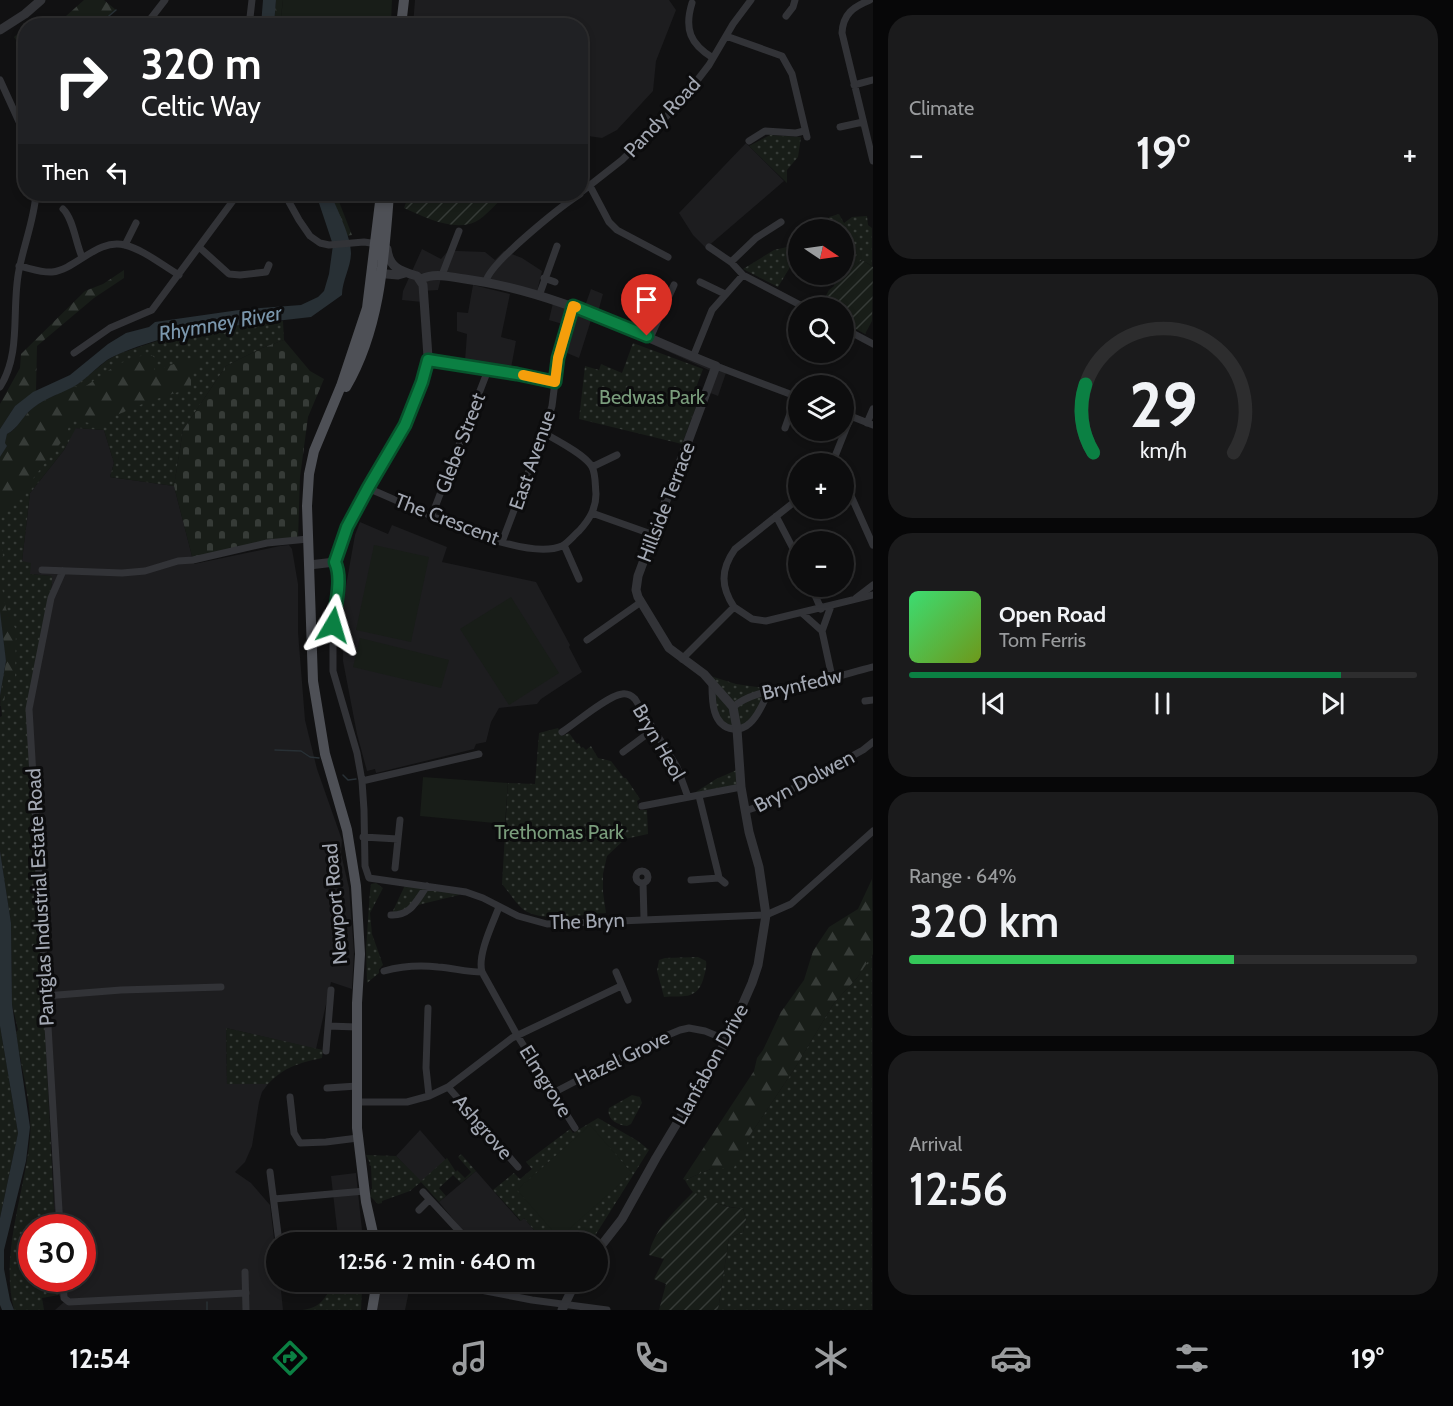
<!DOCTYPE html>
<html lang="en">
<head>
<meta charset="utf-8">
<style>
  body { margin:0; font-family:Cabin,sans-serif; background:#1b1b1c; color:#f1f3f6; height:100vh; display:flex; flex-direction:column; font-size:22px; white-space:nowrap }
  * { box-sizing:border-box; margin:0 }
  p { font-size:20px; color:#9a9c9e }
  .icon { flex:none; width:33px; height:33px; fill:none; stroke:currentColor; stroke-width:2; stroke-linecap:round; stroke-linejoin:round }
  .map { position:relative; flex:1; overflow:hidden }
  .sheet { display:flex; flex-direction:column; gap:15px; padding:15px; background:#070708; width:580px }
  .sheet>* { flex:none }
  .guide { position:absolute; left:18px; top:18px; width:570px; height:183px; border-radius:24px; box-shadow:0 3px 9px #0003,0 0 0 2px #2d2d2e; background:#202124; color:#fff; overflow:hidden }
  .needle { width:39px; rotate:103deg }
  .controls { position:absolute; left:788px; top:219px; display:grid; gap:12px }
  .controls a { display:grid; place-items:center; width:66px; height:66px; border-radius:50%; background:#0d0d0e; box-shadow:0 3px 9px #0003,0 0 0 2px #2d2d2e; font-size:30px }
  .speed { position:absolute; left:18px; top:1214px; display:flex; gap:12px; font-size:30px; font-weight:700; text-align:center }
  .speed>* { display:grid; place-content:center; width:78px; height:78px; border-radius:50%; background:#0d0d0e; box-shadow:0 3px 9px #0003,0 0 0 2px #2d2d2e; line-height:1 }
  .speed .limit { border:9px solid #d22; background:#fff; color:#111 }
  .pin { position:absolute; display:grid; place-items:center; width:51px; height:51px; color:#fff; margin:-62px -26px; border-radius:50% 50% 50% 0; rotate:-45deg; box-shadow:0 0 6px #0007 }
  .pin .icon { rotate:45deg }
  .me { position:absolute; width:66px; margin:-33px; rotate:7deg; stroke-linejoin:round; filter:drop-shadow(0 0 4px #0008) }
  .turn { display:flex; align-items:center; gap:21px; height:126px; padding:0 24px; font-size:27px }
  .turn .icon { width:78px; height:78px; stroke-width:2.5 }
  .turn b { display:block; font-size:42px; line-height:51px }
  .then { display:flex; align-items:center; height:57px; padding:0 24px; background:#0003; gap:12px; font-size:22px }
  .big { font-size:45px; font-weight:600; line-height:1.1 }
  .sheet .widget { flex:1; display:flex; flex-direction:column; justify-content:center; gap:9px; min-width:0; padding:0 21px; border-radius:24px; background:#1b1b1c }
  .sheet .dial { align-items:center; gap:0 }
  .dial svg { height:156px; overflow:visible; fill:none; stroke:#2d2d2e; stroke-width:7; stroke-linecap:round; text-anchor:middle }
  .dial text { fill:#f1f3f6; stroke:none }
  .song { display:flex; align-items:center; gap:18px }
  .cover { width:72px; height:72px; border-radius:9px; background:linear-gradient(135deg,hsl(140 70% 55%),hsl(80 70% 35%)) }
  .played { height:6px; border-radius:3px; background:linear-gradient(90deg,#0b8043 85%,#2d2d2e 85%) }
  .keys { display:flex; justify-content:space-around; direction:ltr }
  .heat { display:flex; justify-content:space-between; align-items:center; font-size:33px; direction:ltr }
  .charge { height:9px; border-radius:4px; background:linear-gradient(90deg,#34c759 64%,#2d2d2e 0) }
  .trip { position:absolute; left:266px; top:1232px; width:342px; height:60px; border-radius:30px; background:#0d0d0e; box-shadow:0 3px 9px #0003,0 0 0 2px #2d2d2e; font-weight:600; line-height:60px; text-align:center }
  .dock { display:flex; height:96px; justify-content:space-around; align-items:center; background:#050506; color:#9a9c9e }
  .dock .icon { width:42px; height:42px }
  .dock .current { color:#0b8043 }
  .dock b { font-size:27px; color:#f1f3f6 }
  main { display:flex; flex:1; min-height:0 }
  .map>svg:first-child { display:block }
</style>
</head>
<body>
<main>
<div class="map">
<svg width="873" height="1310" viewBox="0 0 873 1310">
  <defs>
    <pattern id="grass-dots" width="8" height="8" patternUnits="userSpaceOnUse" patternTransform="scale(1.5)"><rect width="8" height="8" fill="#181d18"/><path d="M2 2h.1M6 6h.1" fill="none" stroke="#363b37" stroke-width="1.8" stroke-linecap="round"/></pattern>
    <pattern id="forest-firs" width="22" height="20" patternUnits="userSpaceOnUse" patternTransform="scale(1.5)"><rect width="22" height="20" fill="#181d18"/><path d="M5 1l3.5 6h-7zM16 11l3.5 6h-7z" fill="#363b37"/></pattern>
    <pattern id="cemetery-stones" width="16" height="16" patternUnits="userSpaceOnUse" patternTransform="scale(1.5)"><rect width="16" height="16" fill="#181d18"/><path d="M2 7V4a2 2 0 0 1 4 0v3zM10 15v-3a2 2 0 0 1 4 0v3z" fill="#363b37"/></pattern>
    <pattern id="garden-furrows" width="10" height="10" patternUnits="userSpaceOnUse" patternTransform="scale(1.5)"><rect width="10" height="10" fill="#181d18"/><path d="M-1 1l2-2M0 10L10 0M9 11l2-2" fill="none" stroke="#363b37"/></pattern>
  </defs>
  <rect width="100%" height="100%" fill="#111112"/>
  <path fill="#1d1d1f" d="M415,0H669L676,10L656,61L653,91L617,130L602,138L581,135L580,26L413,25Z
    M746,143L784,181L706,248L693,235L679,213Z
    M422,249L441,259L448,251H458L485,252L495,260L504,251L522,258L542,271L537,292L585,306L591,289L603,294L598,312L630,323L646,286L671,298L654,336L728,367L718,396L703,390L711,371L592,317L579,358L562,351L569,326L549,320L553,303L511,291L441,278L438,290L422,291V302L402,300L403,291Z
    M473,285L510,294L501,337L516,341L511,368L465,361L467,334L457,331V312L468,313Z
    M75,428L104,430L114,463L110,477L174,486L194,564L280,546L289,545L292,549L298,584V632L305,720L317,769L342,840L341,854L349,888L354,952L352,989L331,982L316,1049L226,1028L227,1084H268L262,1092L259,1102L252,1146L245,1162L235,1172L251,1183L270,1205L276,1255V1281H280L283,1310H55L64,1302L59,1295L58,1278H82V1227H55L50,1105L30,820L33,815L28,705L52,583L51,576L30,574L22,561L30,493L64,450Z
    M360,522L388,534L392,525L447,547L442,562L536,582L570,645L569,647L582,672L541,699L537,704L499,708L491,722L486,742L476,744L474,749L376,773L375,769L367,771L357,734L343,661L344,597L355,535Z
    M420,1130L446,1160L421,1182L396,1156Z
    M476,1171L520,1221L524,1218L544,1242H472L439,1202Z
    M356,1173L363,1240L348,1242V1236L338,1237L331,1176Z
    M382,1281H411L405,1310H376Z"/>
  <path fill="url(#grass-dots)" d="M770,135L801,137L798,157L787,170V183L749,146Z
    M839,214L844,223L852,217L867,216L868,225L872,228V266L862,260L843,274V230H813L826,224L829,217Z
    M791,237L798,239V260L795,259L778,287L743,269L774,250L787,247Z
    M283,321L284,340L262,348L226,366L183,430L174,486L110,477L114,463L104,430L76,428L64,450L30,493L22,561L31,563L30,574L52,576V583L28,705L33,815C27,825 29,842 36,852L55,1227H32V1278H58L59,1295L42,1298L44,1310H14C0,1253 24,1196 30,1138C33,1105 20,1066 16,1032L18,1030L12,1004L11,923L0,851V717L2,716L0,696L6,661L0,611V457L7,446L5,443L7,434L13,432L23,417L46,400L78,384L106,361L118,354L178,334L196,330L223,325Z
    M633,343L703,369L691,401L697,404L682,444L579,419L585,366L599,370L601,364L622,373Z
    M704,674L736,684L777,690L769,691L757,715L737,729L718,720L712,682Z
    M558,728L562,736L569,733L577,744L579,743L581,748L583,747L586,750L591,746L598,758L611,761L624,778H626L640,799L637,801L639,810H647L648,834L625,839L607,856L603,874V892L606,913C585,914 542,923 524,910C516,904 509,892 502,884L508,783L535,784L539,733Z
    M739,769L741,787L688,797L716,779Z
    M376,883L383,888L370,913L372,934L383,965L379,969V973L367,983L366,949L370,891L371,884Z
    M406,883L462,891L459,895L422,904L391,915Z
    M872,954V1310H718L729,1238L743,1232L746,1220L743,1208C731,1209 703,1200 693,1192C690,1189 687,1184 685,1180L713,1168L724,1167L736,1160L748,1138L795,1068L834,1003L857,978Z
    M698,957L706,961C707,967 705,973 703,980C696,1001 682,995 664,997L657,971L659,960L665,958Z
    M0,1026L18,1133L0,1218Z
    M226,1028L323,1050L322,1058C299,1063 284,1067 268,1084H227Z
    M632,1095L640,1097L642,1103L631,1124L627,1126C617,1125 606,1119 609,1108Z
    M598,1118L638,1141L649,1150L591,1242H544L524,1218L521,1221L493,1190L514,1173L520,1179L532,1169L526,1162L570,1129L573,1133Z
    M461,1154L476,1171L461,1183L453,1175L439,1188L446,1196L439,1202L421,1182L410,1191L382,1201V1203L378,1204L370,1196L371,1189H372L371,1166L369,1165L370,1163L366,1155L396,1156L421,1181L447,1158L456,1172L457,1170L465,1178L471,1172L458,1157Z
    M336,1281H366L362,1290L361,1310H303C323,1307 324,1297 336,1281Z"/>
  <path fill="url(#forest-firs)" d="M84,0H104L116,10L97,25H48L66,16Z
    M276,0H283L280,25L274,26Z
    M21,31L25,33V53L14,37Z
    M331,194H336L352,235L347,236Z
    M124,270V278L94,298L37,346L36,391L15,406L0,429V404L20,368L21,354L85,291L103,284Z
    M149,353L155,358L154,371L191,358L199,361V367L191,371V388L147,402L105,420L103,426L71,419L66,436L18,498L1,514L0,518V457L7,446L5,443L7,434C19,429 24,414 35,406C47,398 62,393 75,386L80,390L118,364Z
    M0,527L3,556L0,557L2,572L1,582L6,609L16,630L15,677L8,680L3,706H0L6,661L0,611Z
    M872,879L873,954L857,978L834,1003L795,1068L748,1138C748,1149 737,1157 734,1168H713L685,1180L683,1179L754,1071L757,1058L763,1050L781,1012L804,980L813,951L829,927L858,909Z"/>
  <path fill="url(#cemetery-stones)" d="M284,340L310,371L324,379L308,417L300,477L298,540L193,560L174,486L183,430L226,366L262,348Z"/>
  <path fill="url(#garden-furrows)" d="M409,194H507C497,202 487,216 475,222C454,232 424,217 404,208Z
    M862,260L873,267L872,321L865,334L843,322V308L820,307L829,290L834,286L835,280Z
    M693,1192C709,1199 726,1210 743,1208L746,1220L743,1232L729,1238L718,1310H659L666,1284L654,1279L664,1259L649,1255C653,1230 676,1210 693,1192Z"/>
  <path fill="#181d18" d="M283,0H392L391,25H280Z
    M374,545L429,557L411,642L356,630Z
    M511,597L559,673L509,705L460,629Z
    M360,638L449,660L441,688L353,667Z
    M423,777L508,783L505,824L420,816Z
    M590,1125L632,1173L559,1238L517,1190Z"/>
  <path fill="#283035" d="M263,0H276L274,25H261Z
    M316,194H331C337,210 351,236 351,253C351,267 342,281 342,295L311,317L196,330C173,335 127,348 107,360C97,367 88,377 78,384C64,393 46,397 33,408C23,415 18,429 7,434L5,443L7,446L0,457V429L15,406L33,392L70,375L108,344L126,333L149,327L155,322L246,309L301,305L318,297L324,291L329,274L333,245Z
    M0,611L6,661L0,696Z
    M0,851L11,923L12,1004L30,1127L26,1161L4,1250V1269L10,1300L14,1310H2L0,1305V1218L18,1133L0,1026Z"/>
  <g fill="none" stroke-linecap="round" stroke-linejoin="round">
    <path stroke="#283035" stroke-width="1.5" d="M97,26L116,10
      M18,92L26,86
      M275,750L301,751L310,757L319,758
      M343,775L348,780L356,779
      M207,1302V1310"/>
    <path stroke="#323337" stroke-width="7" d="M870,0C853,7 843,14 842,33L873,161
      M692,3C684,29 690,44 713,58
      M786,16L793,7L795,0
      M145,26L165,0
      M249,26L252,0
      M726,36L782,56L792,74L807,137
      M0,80L26,137
      M854,85L873,80
      M840,127L863,122
      M749,141L765,131L796,133L804,131
      M590,186L609,222L617,230L668,257
      M580,193L622,160L679,104L709,65L733,24L751,0
      M287,194L289,202L299,220L310,236L320,243L329,245L364,242L378,244
      M63,209C73,218 76,244 82,257
      M125,245L136,223
      M199,247L229,274L240,275L266,272L269,265
      M709,247L731,262L743,275
      M731,262L756,238L781,222
      M19,266C29,268 42,273 52,272C77,269 97,238 125,245C144,250 162,265 179,275
      M442,275L459,231
      M544,278L555,282
      M486,281C491,262 560,207 580,194
      M700,282L725,294
      M539,296L557,246
      M843,328L873,344
      M650,338L674,285
      M74,353L110,328L152,310L238,194
      M693,357L712,310L743,275L806,308
      M428,360L517,374L555,382
      M716,366L798,397
      M0,387C22,352 11,309 19,270C24,244 34,220 36,194
      M843,413L873,425
      M867,423L873,409
      M785,428L796,397
      M832,464L851,416
      M592,467L617,455
      M843,478L873,545
      M367,488C409,504 521,564 562,546C568,543 574,535 579,531C589,520 596,509 596,494C595,486 596,474 592,467C586,455 556,440 544,433
      M592,513L654,535
      M432,515L488,370
      M776,516L798,558
      M502,542L546,426L552,406L558,358L573,306
      M564,545L579,579
      M335,562L338,575L333,625V671L357,753L362,781L364,810L365,866L369,878L466,892L483,898L518,916L547,924L766,915L791,904L873,831
      M42,570L122,573L145,571L178,561L193,560L267,543L308,539
      M811,586L821,609
      M856,598L873,585
      M831,606L822,631L832,677
      M734,607C721,587 720,570 735,549L798,499
      M803,614L822,631
      M587,640L641,602
      M682,659L734,607L752,619L766,621L873,595
      M712,682C712,698 711,726 733,729C739,730 746,727 750,723C759,715 764,701 769,691
      M865,701L873,700
      M733,707C754,690 779,691 804,685C827,680 850,673 873,667
      M562,732C576,723 607,696 622,694C628,693 632,696 635,699L677,767L688,797
      M623,752L654,729
      M362,781L479,754
      M699,796L718,873L719,878L725,883
      M642,806L741,787
      M745,811L763,805L863,750L873,742
      M363,837L398,839
      M395,868L400,820
      M636 877a6 6 0 1 1 12 0a6 6 0 1 1-12 0Z
      M691,880L719,878
      M643,883L644,919
      M499,907C493,923 477,955 482,972L517,1035L575,1128
      M391,915C411,916 416,901 427,886
      M384,971C402,966 419,965 438,967C453,968 466,972 482,972
      M616,972L628,1000
      M45,996L121,990L221,987
      M428,1008L426,1068L429,1096
      M328,1026L357,1027
      M326,1051L331,990
      M448,1087L518,1167
      M327,1088L357,1086
      M553,1093L651,1042L680,1030L689,1028L705,1031L727,1040
      M290,1097L294,1133L300,1143L326,1142L358,1138
      M357,1102H407L429,1096L448,1087L512,1038L621,986
      M270,1172L279,1242
      M423,1192L461,1233L466,1242
      M274,1199L365,1191
      M419,1210L429,1200
      M60,1227L29,709L51,598L63,571
      M346,1242L375,1239
      M245,1272L246,1310
      M63,1278L64,1298L69,1302L246,1293
      M434,1281L532,1300L607,1310
      M288,1286L303,1284V1281"/>
    <path stroke="#323337" stroke-width="9" d="M0,30L25,14L41,0
      M375,273L398,275L405,273
      M421,279C436,272 449,277 465,279C555,291 633,333 716,366L638,576L636,590L638,597L669,648L704,674L733,707L737,729L741,787L749,832L759,867L766,915L758,965L752,983L727,1040L656,1158L622,1219L597,1251
      M309,565L335,562L347,527L367,488L405,425L422,382L428,357L423,285L417,276C401,271 389,268 387,249
      M562,1310L576,1281"/>
    <path stroke="#4e5056" stroke-width="10" d="M401,26L404,0
      M346,387C380,329 384,259 389,194
      M375,1242L366,1202L357,1128V1003L360,954L356,886L347,830L325,754L313,681L307,506L309,474L314,451L341,386L367,308L381,194
      M372,1310L377,1281"/>
  </g>
  <g fill="none" stroke-linecap="round" stroke-linejoin="round">
    <defs>
      <path id="route" d="M333,625C335,606 343,579 335,562L347,527L368,488L405,425L422,382L428,360L517,374L555,382L558,358L573,306L647,336"/>
    </defs>
    <use href="#route" stroke="#07532c" stroke-width="15"/>
    <use href="#route" stroke="#0b8043" stroke-width="10"/>
    <path stroke="#f59e0b" stroke-width="10" d="M523,375L555,382L558,358L573,306L576,307"/>
  </g>
  <g text-anchor="middle" dominant-baseline="central" stroke-width="6" stroke-linejoin="round" paint-order="stroke">
    <g font-size="20" fill="#a3a8b3" stroke="#0c0c0d">
      <text transform="translate(662 117) rotate(-47)">Pandy Road</text>
      <text transform="translate(460 443) rotate(-69)">Glebe Street</text>
      <text transform="translate(532 460) rotate(-71)">East Avenue</text>
      <text transform="translate(666 502) rotate(-69)">Hillside Terrace</text>
      <text transform="translate(447 519) rotate(21)">The Crescent</text>
      <text transform="translate(802 684) rotate(-13)">Brynfedw</text>
      <text transform="translate(659 742) rotate(60)">Bryn Heol</text>
      <text transform="translate(804 781) rotate(-28)">Bryn Dolwen</text>
      <text transform="translate(40 897) rotate(-93)">Pantglas Industrial Estate Road</text>
      <text transform="translate(335 904) rotate(-95)">Newport Road</text>
      <text transform="translate(587 921) rotate(-2)">The Bryn</text>
      <text transform="translate(622 1058) rotate(-26)">Hazel Grove</text>
      <text transform="translate(710 1064) rotate(-61)">Llanfabon Drive</text>
      <text transform="translate(546 1081) rotate(58)">Elmgrove</text>
      <text transform="translate(483 1127) rotate(49)">Ashgrove</text>
    </g>
    <g font-size="20" fill="#7a9d7c" stroke="#0c0c0d">
      <text x="652" y="397">Bedwas Park</text>
      <text x="559" y="832">Trethomas Park</text>
    </g>
    <g font-size="21" font-style="italic" fill="#7b97ad" stroke="#0c0c0d">
      <text transform="translate(220 323) rotate(-10)">Rhymney River</text>
    </g>
  </g>
</svg>
<div class="controls">
<a><svg class="needle" viewBox="-14 -14 28 28"><path d="M0-13l5 13h-10z" fill="#e53935"/><path d="M0 13l5-13h-10z" fill="#9a9c9e"/></svg></a>
<a><svg class="icon" aria-label="search" viewBox="0 0 24 24"><circle cx="10" cy="10" r="6"/><path d="M15 15l6 6"/></svg></a>
<a><svg class="icon" aria-label="layers" viewBox="0 0 24 24"><path d="M12 4l9 5-9 5-9-5zM3 14l9 5 9-5"/></svg></a>
<a>+</a>
<a>−</a>
</div>
<div class="speed"><div class="limit">30</div></div>
<div class="pin" style="left:647px;top:336px;background:#d93025"><svg class="icon" aria-label="arrive" viewBox="0 0 24 24"><path d="M6 21V4h12l-3 4 3 4H6"/></svg></div>
<svg class="me" style="left:333px;top:625px" viewBox="-20 -20 40 40"><path d="M0-17L14 15 0 8-14 15z" fill="#0b8043" stroke="#fff" stroke-width="4"/></svg>
<div class="trip">12:56 · 2 min · 640 m</div>
<div class="guide">
<div class="turn"><svg class="icon" aria-label="right" viewBox="0 0 24 24"><path d="M7 20v-9h11M14 6l5 5-5 5"/></svg><div><b>320 m</b>Celtic Way</div></div>
<div class="then">Then<svg class="icon" aria-label="left" viewBox="0 0 24 24"><path d="M17 20v-9H6M10 6l-5 5 5 5"/></svg></div>
</div>
</div>
<section class="sheet">
<div class="widget"><p>Climate</p>
<div class="heat"><a>−</a><b class="big">19°</b><a>+</a></div>
</div>
<div class="widget dial"><svg viewBox="0 0 100 80">
<path d="M14 69A42 42 0 1 1 86 69"/>
<path d="M14 69A42 42 0 0 1 10 34" stroke="#0b8043"/>
<text x="50" y="56" font-size="32" font-weight="700">29</text>
<text x="50" y="72" font-size="11">km/h</text>
</svg></div>
<div class="widget">
<div class="song"><i class="cover"></i><div><b>Open Road</b><p>Tom Ferris</p></div></div>
<div class="played"></div>
<div class="keys"><svg class="icon" aria-label="previous" viewBox="0 0 24 24"><path d="M18 5L8 12l10 7zM5 5v14"/></svg><svg class="icon" aria-label="pause" viewBox="0 0 24 24"><path d="M8 5v14M16 5v14"/></svg><svg class="icon" aria-label="next" viewBox="0 0 24 24"><path d="M6 5l10 7-10 7zM19 5v14"/></svg></div>
</div>
<div class="widget"><p>Range · 64%</p><b class="big">320 km</b><div class="charge"></div></div>
<div class="widget"><p>Arrival</p><b class="big">12:56</b></div>
</section>
</main>
<nav class="dock">
<b>12:54</b>
<svg class="icon current" aria-label="directions" viewBox="0 0 24 24"><path d="M12 3l9 9-9 9-9-9zM9 14v-3h6M13 9l2 2-2 2"/></svg>
<svg class="icon" aria-label="music" viewBox="0 0 24 24"><path d="M9 18V5l10-2v13"/><circle cx="6" cy="18" r="3"/><circle cx="16" cy="16" r="3"/></svg>
<svg class="icon" aria-label="phone" viewBox="0 0 24 24"><path d="M5 4h4l2 5-3 2q2 4 5 5l2-3 5 2v4C11 20 4 13 5 4z"/></svg>
<svg class="icon" aria-label="climate" viewBox="0 0 24 24"><path d="M12 3v18M4 7l16 10M4 17L20 7"/></svg>
<svg class="icon" aria-label="car" viewBox="0 0 24 24"><path d="M5 17H2v-5l4-1 3-4h7l3 4 3 1v5h-3M9 17h6M6 11h13"/><circle cx="7" cy="17" r="2"/><circle cx="17" cy="17" r="2"/></svg>
<svg class="icon" aria-label="filters" viewBox="0 0 24 24"><path d="M4 7h16M4 17h16"/><circle cx="9" cy="7" r="2"/><circle cx="15" cy="17" r="2"/></svg>
<b>19°</b>
</nav>
</body>
</html>
